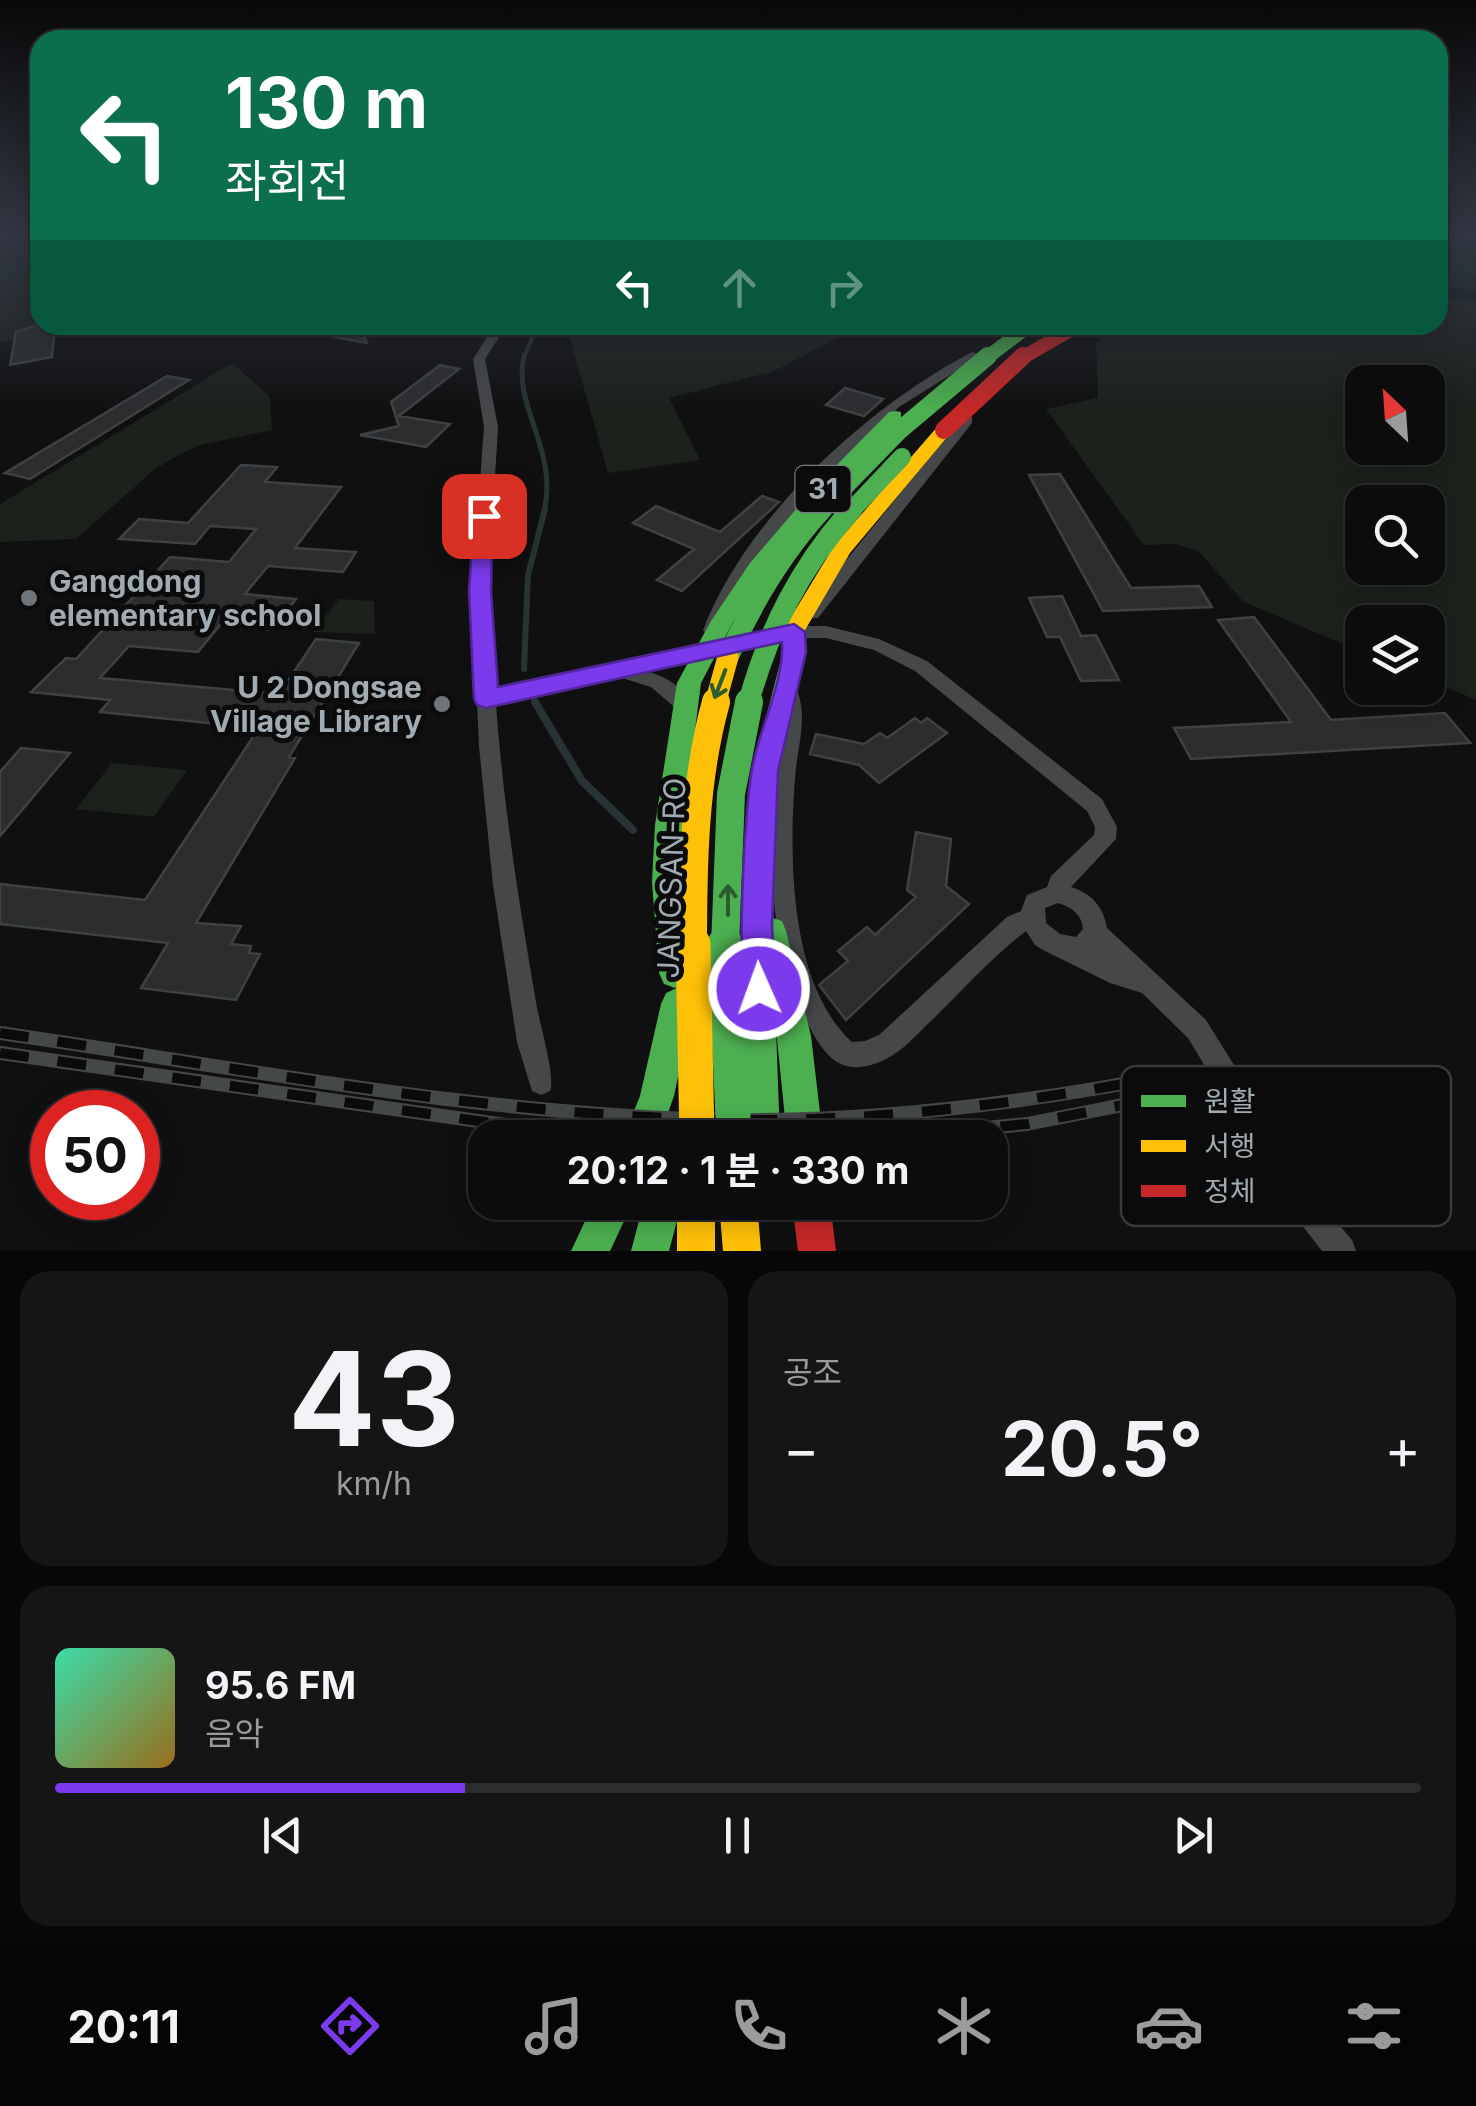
<!DOCTYPE html>
<html lang="ko">
<head>
<meta charset="utf-8">
<style>
  body { margin:0; font-family:Inter,"Noto Sans KR",sans-serif; background:#151516; color:#f1f3f6; height:100vh; display:flex; flex-direction:column; font-size:38px; white-space:nowrap }
  * { box-sizing:border-box; margin:0 }
  p { font-size:32px; color:#9a9b9d }
  .icon { flex:none; width:55px; height:55px; fill:none; stroke:currentColor; stroke-width:2; stroke-linecap:round; stroke-linejoin:round }
  .map { position:relative; height:1251px; overflow:hidden }
  .details { display:flex; flex-direction:column; gap:20px; padding:20px; background:#070707; flex:1 }
  .details>* { flex:none }
  .hud { position:absolute; left:30px; top:30px; width:1418px; height:305px; border-radius:30px; box-shadow:0 5px 25px #0003,0 0 0 2px #2c2c2e; background:#0b6e4f; color:#fff; overflow:hidden }
  .needle { width:65px; rotate:335deg }
  .fabs { position:absolute; left:1345px; top:365px; display:grid; gap:20px }
  .fabs a { display:grid; place-items:center; width:100px; height:100px; border-radius:20px; background:#0c0c0d; box-shadow:0 5px 25px #0003,0 0 0 2px #2c2c2e; font-size:50px }
  .speed { position:absolute; left:30px; top:1090px; display:flex; gap:20px; font-size:50px; font-weight:700; text-align:center }
  .speed>* { display:grid; place-content:center; width:130px; height:130px; border-radius:50%; background:#0c0c0d; box-shadow:0 5px 25px #0003,0 0 0 2px #2c2c2e; line-height:1 }
  .speed .limit { border:15px solid #d22; background:#fff; color:#111 }
  .pin { position:absolute; display:grid; place-items:center; width:85px; height:85px; color:#fff; margin:-42px; border-radius:20px; box-shadow:0 5px 15px #0006 }
  .me { position:absolute; width:110px; margin:-55px; rotate:358deg; stroke-linejoin:round; filter:drop-shadow(0 0 8px #0008) }
  .turn { display:flex; align-items:center; gap:35px; height:210px; padding:0 30px; font-size:45px }
  .turn .icon { width:130px; height:130px; stroke-width:2.5 }
  .turn b { display:block; font-size:70px; line-height:85px }
  .lanes { display:flex; align-items:center; height:95px; padding:0 30px; background:#0003; justify-content:center; gap:50px; direction:ltr }
  .lanes .off { opacity:.35 }
  .big { font-size:75px; font-weight:700; line-height:1.1 }
  .details .card { flex:1; display:flex; flex-direction:column; justify-content:center; gap:15px; min-width:0; padding:0 35px; border-radius:30px; background:#151516 }
  .details .dial { align-items:center; gap:0 }
  .dial b { font-size:130px; line-height:1 }
  .song { display:flex; align-items:center; gap:30px }
  .cover { width:120px; height:120px; border-radius:15px; background:linear-gradient(135deg,hsl(160 70% 55%),hsl(40 70% 35%)) }
  .played { height:10px; border-radius:5px; background:linear-gradient(90deg,#7c3aed 30%,#2c2c2e 30%) }
  .keys { display:flex; justify-content:space-around; direction:ltr }
  .heat { display:flex; justify-content:space-between; align-items:center; font-size:55px; direction:ltr }
  .details .tiles { flex:1; display:grid; gap:20px; grid-template-columns:1fr 1fr }
  .card:last-child { grid-column:span 2 }
  .trip { position:absolute; left:468px; top:1120px; width:540px; height:100px; border-radius:30px; background:#0c0c0d; box-shadow:0 5px 25px #0003,0 0 0 2px #2c2c2e; font-weight:700; line-height:100px; text-align:center }
  .menu { display:flex; height:160px; justify-content:space-around; align-items:center; background:#050505; color:#9a9b9d }
  .menu .icon { width:70px; height:70px }
  .menu .on { color:#7c3aed }
  .menu b { font-size:45px; color:#f1f3f6 }
  .map>svg:first-child { display:block }
</style>
</head>
<body>
<div class="map">
<svg width="1476" height="1251" viewBox="0 0 1476 1251">
  <rect width="100%" height="100%" fill="#101011"/>
  <path fill="#1b211b" fill-rule="evenodd" d="M0,236H40V325H94L0,342Z
    M1438,236H1476V276H1472L1476,292L1438,283Z
    M1438,298L1476,301V700L1428,679V622H1362V652L1244,602L1198,551L1176,544L1144,545L1046,409L1098,398L1096,344L1110,327L1438,325ZM1428,382V448H1362V382ZM1428,502V568H1362V502Z
    M572,325H862L774,371L669,398L700,460L608,473L569,335Z
    M232,363L270,397L272,430L200,445L182,453L155,469L76,539L0,542V504Z
    M339,599L374,601L375,634L313,632Z
    M112,763L187,770L154,817L76,809Z"/>
  <g fill="none" stroke-linecap="round" stroke-linejoin="round">
    <path stroke="#273335" stroke-width="4" d="M523,359L538,325"/>
    <path stroke="#273335" stroke-width="5" d="M524,356C512,406 559,450 544,512"/>
    <path stroke="#273335" stroke-width="6" d="M524,669L528,575L545,509"/>
    <path stroke="#273335" stroke-width="8" d="M535,702L582,781L633,830"/>
  </g>
  <path fill="#2c2d2f" stroke="#3e4244" stroke-width="2.5" d="M40,324L55,326L52,357L10,365L16,332Z
    M315,325H360L367,343L314,333Z
    M440,365L459,369L399,416L450,424L426,447L360,435L399,426L391,402Z
    M167,376L189,380L30,479L5,473Z
    M845,388L883,399L864,416L826,405Z
    M241,465L277,467L265,482L341,487L295,548L356,552L343,572L268,566L245,594L296,599L273,630L220,625L198,652L129,646L100,678L279,694L316,639L359,643L289,757L295,758L196,923L241,926L231,944L251,946L249,953L260,954L236,1000L141,988L168,943L0,924V884L145,900L259,728L100,712L110,700L31,692L66,658L76,659L170,557L229,562L256,529L210,526L195,544L119,539L139,519L188,523Z
    M1060,474L1131,588L1199,586L1212,607L1103,611L1029,475Z
    M762,496L779,502L682,591L657,580L694,549L633,523L656,506L720,532Z
    M1062,596L1081,636L1096,635L1119,680L1081,681L1060,637H1047L1029,598Z
    M1254,617L1331,720L1445,713L1470,743L1191,759L1174,728L1291,722L1218,620Z
    M915,718L921,723L927,718L947,733L879,783L859,765L810,754L816,734L864,744L880,733L887,738Z
    M21,748L70,753L0,836V772Z
    M916,832L951,839L946,886L969,904L846,1020L819,985L848,961L838,951L867,927L875,935L916,897L907,890Z"/>
  <g fill="none" stroke-linecap="round" stroke-linejoin="round">
    <path fill="#454749" fill-rule="evenodd" d="M495,325H507L485,359L498,427L488,591L495,690L793,626H826L879,639L927,661L1102,799L1117,827L1116,839L1071,887C1092,894 1103,906 1107,928L1206,1020L1318,1200L1352,1240L1356,1251H1322L1298,1220L1188,1038L1142,993L1110,983L1043,950L1035,945L1026,931C992,957 962,991 931,1021C916,1035 903,1051 884,1060C847,1077 829,1063 811,1030C771,953 767,868 774,783C776,751 786,724 780,692L782,687H796C809,717 797,747 795,778C789,856 789,985 852,1042L865,1041L879,1035L1007,917L1021,911L1027,895L1047,887L1051,876L1094,835L1095,827L1087,811L915,671L874,650L826,638H793L646,671C667,677 683,687 696,706L693,711H679L651,687L619,677L496,704C503,804 519,903 536,1002C539,1022 556,1077 550,1091L541,1095L532,1091L517,1042L493,885L479,746L472,591L484,427L473,359ZM1058,903C1072,907 1082,915 1083,929L1076,937L1060,934L1046,923L1045,908Z
      M972,352L982,355L899,407L815,487L765,547L747,574L718,634H706L703,630C747,517 865,408 972,352Z
      M967,416L972,417V423L818,618H806L803,614L806,610L962,417Z"/>
    <path fill="#4caf50" fill-rule="evenodd" d="M895,411L901,412V420L829,495L765,572L733,622L701,683L683,825L682,882L691,973L686,984L675,988L664,984L659,973L652,882L655,825L677,683L711,621L750,563L815,487L889,412Z
      M793,624L804,632L807,652L778,771L773,918L782,921L786,931L811,1036L823,1138H787L776,1029L780,1138H744L742,927L752,771L783,652L782,632Z
      M677,988L688,993L693,1004L674,1096L659,1138H623L640,1096L661,1004L666,993Z
      M594,1202H633L610,1251H571Z
      M644,1202H682L669,1251H631Z"/>
    <path fill="#ffc107" fill-rule="evenodd" d="M944,425L953,430L850,553L801,637H785L782,632L834,546L938,426Z
      M677,1202H715V1251H677Z
      M719,1202H757L761,1251H723Z"/>
    <path fill="#c62828" fill-rule="evenodd" d="M792,1202H830L836,1251H798Z"/>
    <defs>
      <path id="rail" d="M0,1033C241,1068 485,1116 729,1120C878,1122 1026,1103 1172,1075
        M0,1053L506,1125L646,1138
        M885,1138L1027,1124L1183,1093"/>
    </defs>
    <use href="#rail" stroke="#454849" stroke-width="14"/>
    <use href="#rail" stroke="#0b0b0c" stroke-width="10" stroke-dasharray="29" stroke-linecap="butt"/>
    <path stroke="#4caf50" stroke-width="14" d="M985,359L1030,325"/>
    <path stroke="#4caf50" stroke-width="18" d="M820,512L900,430L988,356
      M850,512L902,457"/>
    <path stroke="#4caf50" stroke-width="21" d="M728,657C752,603 782,553 822,509
      M748,704C769,629 800,567 852,509"/>
    <path stroke="#4caf50" stroke-width="28" d="M725,947L731,794L749,702"/>
    <path stroke="#4caf50" stroke-width="35" d="M725,944L734,1138"/>
    <path stroke="#ffc107" stroke-width="21" d="M715,704L728,657"/>
    <path stroke="#ffc107" stroke-width="28" d="M693,947C693,865 694,781 716,702"/>
    <path stroke="#ffc107" stroke-width="35" d="M693,944L697,1138"/>
    <path stroke="#c62828" stroke-width="14" d="M1020,359L1079,325"/>
    <path stroke="#c62828" stroke-width="18" d="M944,430L1023,356"/>
  </g>
  <defs><path id="oneway-shaft" d="M-6 0H5M1.5-3L5.5 0L1.5 3" fill="none" stroke-width="1.6" stroke-linecap="round" stroke-linejoin="round" transform="scale(2.5)"/></defs>
  <g stroke="#2c5d2e">
    <use href="#oneway-shaft" transform="translate(720 684) rotate(111)"/>
    <use href="#oneway-shaft" transform="translate(728 900) rotate(-90)"/>
  </g>
  <linearGradient id="sky" x2="0" y2="1"><stop stop-color="#090909"/><stop offset="0.57" stop-color="#313743"/><stop offset="1" stop-color="#313743" stop-opacity="0"/></linearGradient>
  <rect width="1476" height="412" fill="url(#sky)"/>
  <path fill="#7c3aed" stroke="#51269a" stroke-width="2.5" d="M484,510L493,516L491,591L498,687L794,624L805,632L806,652L778,771L772,926L775,989L771,1000L759,1004L748,1000C735,969 745,807 752,769C759,728 784,684 782,642L486,708L477,705L474,699L469,591L474,516Z"/>
  <g fill="#6e757a" stroke="#0b0b0c" stroke-width="4">
    <circle cx="29" cy="598" r="10"/>
    <circle cx="442" cy="704" r="10"/>
  </g>
  <g text-anchor="middle" dominant-baseline="central" stroke-width="10" stroke-linejoin="round" paint-order="stroke">
    <rect fill="#0b0b0c" stroke="#737b80" stroke-width="2.5" x="795.5" y="466" width="55" height="46" rx="8"/>
    <g font-size="28" font-weight="bold" fill="#a0abb2">
      <text x="823" y="489">31</text>
    </g>
    <g font-size="30" font-weight="bold" fill="#a0abb2" stroke="#0b0b0c" text-anchor="start">
      <text x="49" y="581">Gangdong<tspan x="49" dy="34">elementary school</tspan></text>
      <text x="422" y="687" text-anchor="end">U 2 Dongsae<tspan x="422" dy="34">Village Library</tspan></text>
    </g>
    <g font-size="30" fill="#a0abb2" stroke="#0b0b0c">
      <text transform="translate(671 878) rotate(-88)">JANGSAN-RO</text>
    </g>
  </g>
  <rect x="1121" y="1066" width="330" height="160" rx="15" fill="#0b0b0c" stroke="#383b3e" stroke-width="2.5"/>
  <rect x="1141" y="1095" width="45" height="12" fill="#4caf50"/>
  <rect x="1141" y="1140" width="45" height="12" fill="#ffc107"/>
  <rect x="1141" y="1185" width="45" height="12" fill="#c62828"/>
  <g font-size="28" fill="#a0abb2">
    <text x="1204" y="1111">원활</text>
    <text x="1204" y="1156">서행</text>
    <text x="1204" y="1201">정체</text>
  </g>
</svg>
<div class="fabs">
<a><svg class="needle" viewBox="-14 -14 28 28"><path d="M0-13l5 13h-10z" fill="#e53935"/><path d="M0 13l5-13h-10z" fill="#9a9b9d"/></svg></a>
<a><svg class="icon" aria-label="search" viewBox="0 0 24 24"><circle cx="10" cy="10" r="6"/><path d="M15 15l6 6"/></svg></a>
<a><svg class="icon" aria-label="layers" viewBox="0 0 24 24"><path d="M12 4l9 5-9 5-9-5zM3 14l9 5 9-5"/></svg></a>
</div>
<div class="speed"><div class="limit">50</div></div>
<div class="pin" style="left:484px;top:516px;background:#d93025"><svg class="icon" aria-label="arrive" viewBox="0 0 24 24"><path d="M6 21V4h12l-3 4 3 4H6"/></svg></div>
<svg class="me" style="left:759px;top:989px" viewBox="-20 -20 40 40"><circle r="17" fill="#7c3aed" stroke="#fff" stroke-width="3"/><path d="M0-11L8 9 0 5-8 9z" fill="#fff"/></svg>
<div class="trip">20:12 · 1 분 · 330 m</div>
<div class="hud">
<div class="turn"><svg class="icon" aria-label="left" viewBox="0 0 24 24"><path d="M17 20v-9H6M10 6l-5 5 5 5"/></svg><div><b>130 m</b>좌회전</div></div>
<div class="lanes"><svg class="icon" aria-label="left" viewBox="0 0 24 24"><path d="M17 20v-9H6M10 6l-5 5 5 5"/></svg><svg class="icon off" aria-label="ahead" viewBox="0 0 24 24"><path d="M12 20V5M6 11l6-6 6 6"/></svg><svg class="icon off" aria-label="right" viewBox="0 0 24 24"><path d="M7 20v-9h11M14 6l5 5-5 5"/></svg></div>
</div>
</div>
<section class="details">
<div class="tiles">
<div class="card dial"><b>43</b><p>km/h</p></div>
<div class="card"><p>공조</p>
<div class="heat"><a>−</a><b class="big">20.5°</b><a>+</a></div>
</div>
<div class="card">
<div class="song"><i class="cover"></i><div><b>95.6 FM</b><p>음악</p></div></div>
<div class="played"></div>
<div class="keys"><svg class="icon" aria-label="previous" viewBox="0 0 24 24"><path d="M18 5L8 12l10 7zM5 5v14"/></svg><svg class="icon" aria-label="pause" viewBox="0 0 24 24"><path d="M8 5v14M16 5v14"/></svg><svg class="icon" aria-label="next" viewBox="0 0 24 24"><path d="M6 5l10 7-10 7zM19 5v14"/></svg></div>
</div>
</div>
</section>
<nav class="menu">
<b>20:11</b>
<svg class="icon on" aria-label="directions" viewBox="0 0 24 24"><path d="M12 3l9 9-9 9-9-9zM9 14v-3h6M13 9l2 2-2 2"/></svg>
<svg class="icon" aria-label="music" viewBox="0 0 24 24"><path d="M9 18V5l10-2v13"/><circle cx="6" cy="18" r="3"/><circle cx="16" cy="16" r="3"/></svg>
<svg class="icon" aria-label="phone" viewBox="0 0 24 24"><path d="M5 4h4l2 5-3 2q2 4 5 5l2-3 5 2v4C11 20 4 13 5 4z"/></svg>
<svg class="icon" aria-label="climate" viewBox="0 0 24 24"><path d="M12 3v18M4 7l16 10M4 17L20 7"/></svg>
<svg class="icon" aria-label="car" viewBox="0 0 24 24"><path d="M5 17H2v-5l4-1 3-4h7l3 4 3 1v5h-3M9 17h6M6 11h13"/><circle cx="7" cy="17" r="2"/><circle cx="17" cy="17" r="2"/></svg>
<svg class="icon" aria-label="filters" viewBox="0 0 24 24"><path d="M4 7h16M4 17h16"/><circle cx="9" cy="7" r="2"/><circle cx="15" cy="17" r="2"/></svg>
</nav>
</body>
</html>
